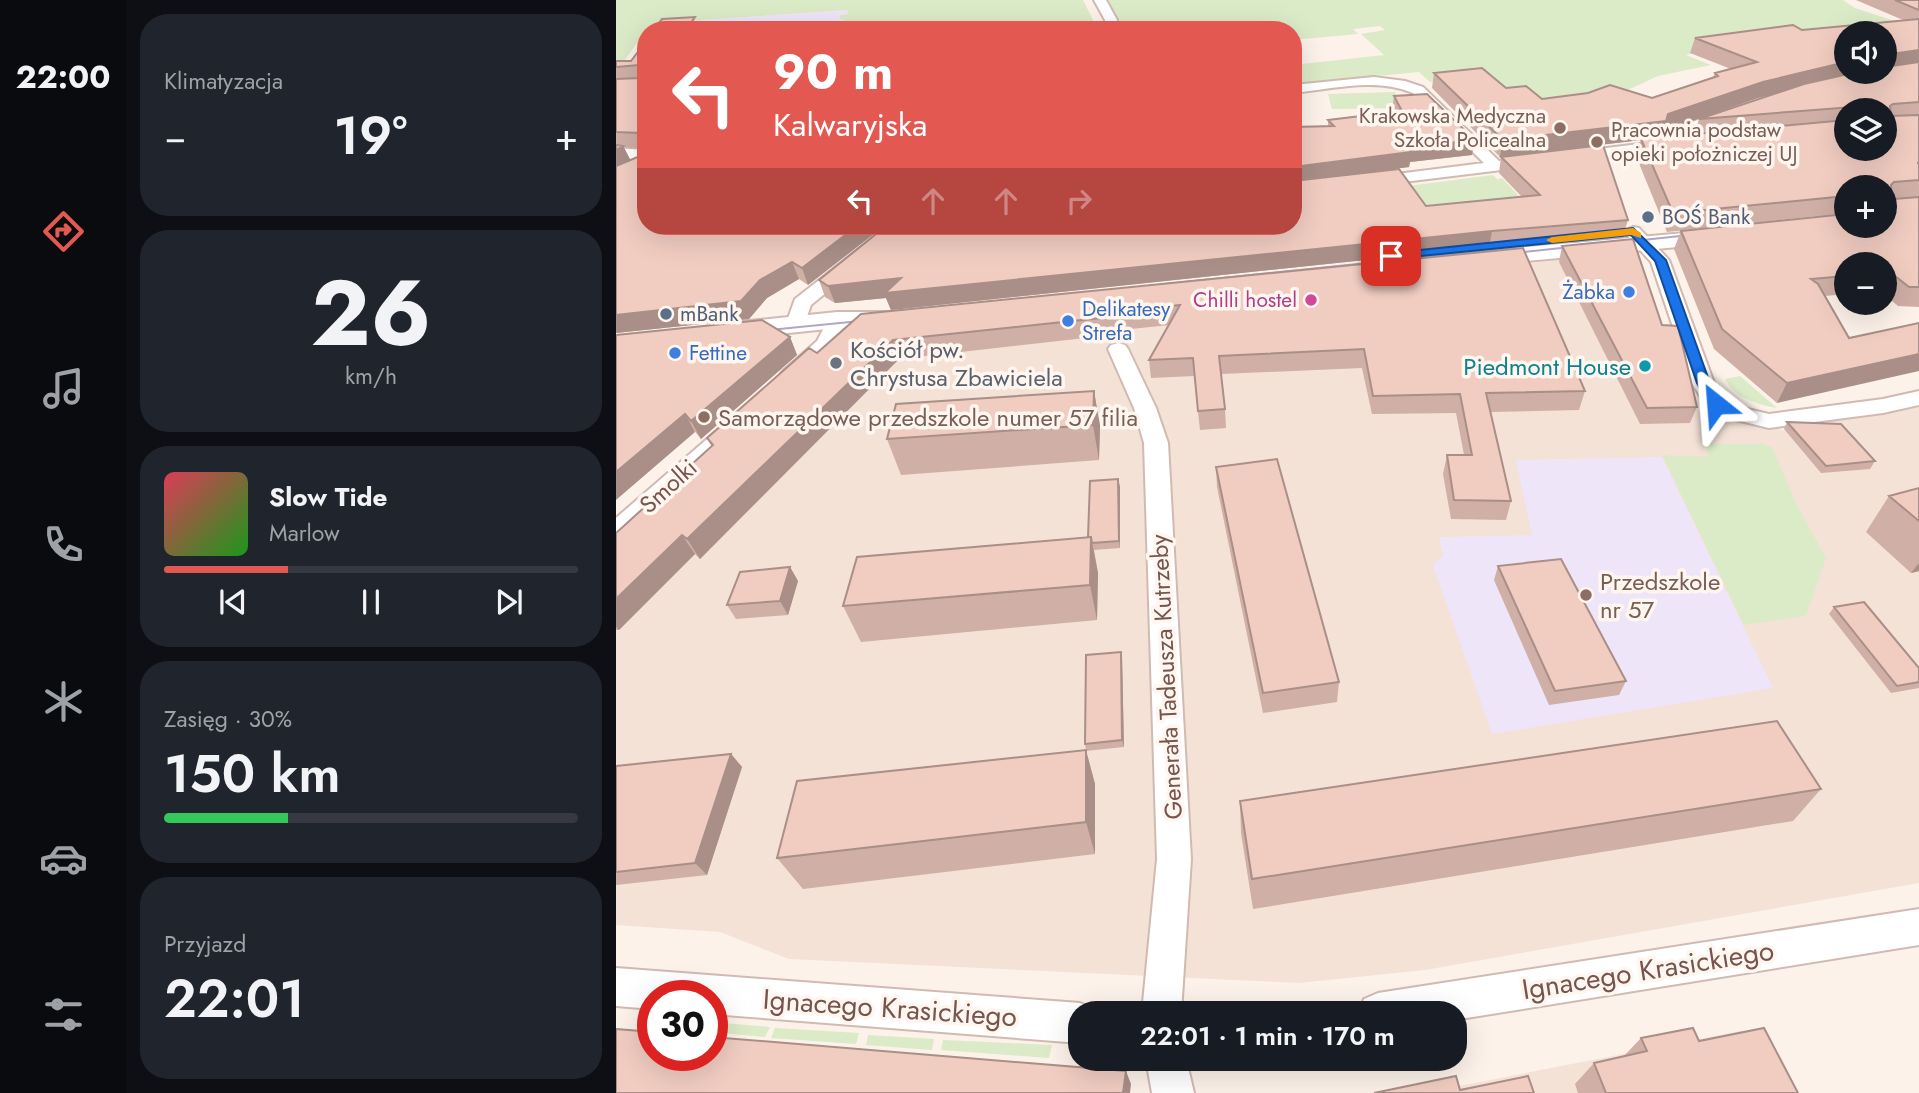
<!DOCTYPE html>
<html lang="pl">
<head>
<meta charset="utf-8">
<style>
  body { margin:0; font-family:Jost,sans-serif; background:#20242c; color:#f1f3f6; height:100vh; display:flex; flex-direction:column; font-size:26px; white-space:nowrap }
  * { box-sizing:border-box; margin:0 }
  p { font-size:23px; color:#9ea1a6 }
  .icon { flex:none; width:38px; height:38px; fill:none; stroke:currentColor; stroke-width:2; stroke-linecap:round; stroke-linejoin:round }
  .map { position:relative; flex:1; overflow:hidden }
  .details { display:flex; flex-direction:column; gap:14px; padding:14px; background:#0d0f14; width:490px }
  .details>* { flex:none }
  .top-card { position:absolute; left:21px; top:21px; width:665px; height:214px; border-radius:28px; box-shadow:0 7px 28px #0002; background:#e35951; color:#fff; overflow:hidden }
  .buttons { position:absolute; left:1218px; top:21px; display:grid; gap:14px }
  .buttons a { display:grid; place-items:center; width:63px; height:63px; border-radius:50%; background:#171b24; box-shadow:0 7px 28px #0002; font-size:35px }
  .speed { position:absolute; left:21px; top:980px; display:flex; gap:14px; font-size:35px; font-weight:700; text-align:center }
  .speed>* { display:grid; place-content:center; width:91px; height:91px; border-radius:50%; background:#171b24; box-shadow:0 7px 28px #0002; line-height:1 }
  .speed .limit { border:10px solid #d22; background:#fff; color:#111 }
  .pin { position:absolute; display:grid; place-items:center; width:60px; height:60px; color:#fff; margin:-30px; border-radius:14px; box-shadow:0 4px 10px #0006 }
  .me { position:absolute; width:77px; margin:-38px; rotate:332deg; stroke-linejoin:round; filter:drop-shadow(0 0 5px #0008) }
  .turn { display:flex; align-items:center; gap:24px; height:147px; padding:0 21px; font-size:32px }
  .turn .icon { width:91px; height:91px; stroke-width:2.5 }
  .turn b { display:block; font-size:49px; line-height:60px }
  .lanes { display:flex; align-items:center; height:66px; padding:0 21px; background:#0003; justify-content:center; gap:35px; direction:ltr }
  .lanes .off { opacity:.35 }
  .big { font-size:52px; font-weight:600; line-height:1.1 }
  .details .card { flex:1; display:flex; flex-direction:column; justify-content:center; gap:10px; min-width:0; padding:0 24px; border-radius:28px; background:#20242c }
  .details .dial { align-items:center; gap:0 }
  .dial b { font-size:91px; line-height:1 }
  .song { display:flex; align-items:center; gap:21px }
  .cover { width:84px; height:84px; border-radius:10px; background:linear-gradient(135deg,hsl(350 70% 55%),hsl(120 70% 35%)) }
  .played { height:7px; border-radius:4px; background:linear-gradient(90deg,#e35951 30%,#363941 30%) }
  .keys { display:flex; justify-content:space-around; direction:ltr }
  .heat { display:flex; justify-content:space-between; align-items:center; font-size:38px; direction:ltr }
  .charge { height:10px; border-radius:5px; background:linear-gradient(90deg,#34c759 30%,#363941 0) }
  .trip { position:absolute; left:452px; top:1001px; width:399px; height:70px; border-radius:28px; background:#171b24; box-shadow:0 7px 28px #0002; font-weight:600; line-height:70px; text-align:center }
  main { display:flex; flex:1; min-height:0 }
  .dock { display:flex; flex-direction:column; width:126px; justify-content:space-around; align-items:center; background:#090b0e; color:#9ea1a6 }
  .dock .icon { width:49px; height:49px }
  .dock .active { color:#e35951 }
  .dock b { font-size:32px; color:#f1f3f6 }
  .map>svg:first-child { display:block }
</style>
</head>
<body>
<main>
<nav class="dock">
<b>22:00</b>
<svg class="icon active" aria-label="directions" viewBox="0 0 24 24"><path d="M12 3l9 9-9 9-9-9zM9 14v-3h6M13 9l2 2-2 2"/></svg>
<svg class="icon" aria-label="music" viewBox="0 0 24 24"><path d="M9 18V5l10-2v13"/><circle cx="6" cy="18" r="3"/><circle cx="16" cy="16" r="3"/></svg>
<svg class="icon" aria-label="phone" viewBox="0 0 24 24"><path d="M5 4h4l2 5-3 2q2 4 5 5l2-3 5 2v4C11 20 4 13 5 4z"/></svg>
<svg class="icon" aria-label="climate" viewBox="0 0 24 24"><path d="M12 3v18M4 7l16 10M4 17L20 7"/></svg>
<svg class="icon" aria-label="car" viewBox="0 0 24 24"><path d="M5 17H2v-5l4-1 3-4h7l3 4 3 1v5h-3M9 17h6M6 11h13"/><circle cx="7" cy="17" r="2"/><circle cx="17" cy="17" r="2"/></svg>
<svg class="icon" aria-label="filters" viewBox="0 0 24 24"><path d="M4 7h16M4 17h16"/><circle cx="9" cy="7" r="2"/><circle cx="15" cy="17" r="2"/></svg>
</nav>
<section class="details">
<div class="card"><p>Klimatyzacja</p>
<div class="heat"><a>−</a><b class="big">19°</b><a>+</a></div>
</div>
<div class="card dial"><b>26</b><p>km/h</p></div>
<div class="card">
<div class="song"><i class="cover"></i><div><b>Slow Tide</b><p>Marlow</p></div></div>
<div class="played"></div>
<div class="keys"><svg class="icon" aria-label="previous" viewBox="0 0 24 24"><path d="M18 5L8 12l10 7zM5 5v14"/></svg><svg class="icon" aria-label="pause" viewBox="0 0 24 24"><path d="M8 5v14M16 5v14"/></svg><svg class="icon" aria-label="next" viewBox="0 0 24 24"><path d="M6 5l10 7-10 7zM19 5v14"/></svg></div>
</div>
<div class="card"><p>Zasięg · 30%</p><b class="big">150 km</b><div class="charge"></div></div>
<div class="card"><p>Przyjazd</p><b class="big">22:01</b></div>
</section>
<div class="map">
<svg width="1303" height="1093" viewBox="0 0 1303 1093">
  <rect width="100%" height="100%" fill="#fcf2e9"/>
  <path fill="#f4e2d7" d="M944,260L1071,388L1088,420L1127,421L1170,431L1303,402V883L809,970L683,983L173,959L104,932L0,925V565L247,336Z
    M1125,1031L1154,1093H807Z"/>
  <path fill="#eee5f9" d="M233,10L232,14L224,15L223,18L231,20L227,30H32L37,23Z
    M1046,457L1157,688L876,734L817,565L827,556L823,537L916,535L900,460Z"/>
  <path fill="#dbeac7" d="M0,0H467L477,20L474,30H227L230,21L223,18L224,15L232,14V10L38,23L30,30L0,73Z
    M491,0H1227L1239,8L1303,29C1226,34 1146,37 1070,55L1095,65L1042,76L992,99L910,112L867,77L814,82L803,72L677,84V65L768,55L745,34L769,30L764,26L737,29L742,34L677,40V30H501L503,28Z
    M779,92L786,108L716,109L712,94Z
    M877,175L881,179L886,178L904,197L871,217L722,195Z
    M1124,376L1161,408C1140,404 1119,398 1109,379Z
    M1089,444H1146L1156,447L1180,503L1210,558L1190,616L1128,625L1046,455L1093,457Z
    M96,1022L154,1027L149,1037L96,1032Z
    M159,1028L243,1033L240,1044L155,1038Z
    M252,1035L318,1039L316,1050L250,1045Z
    M327,1040L436,1045L433,1058L325,1050Z"/>
  <g fill="none" stroke-linecap="round" stroke-linejoin="round">
    <defs>
      <path id="minor" d="M478,0H490L501,20V30H489V20Z
        M758,77L789,81L807,87L883,161L1040,142L1044,135L1107,110L1112,109L1119,113L1058,140L1066,144L1058,149L755,186L747,181L749,178L868,163L797,93C760,77 716,89 677,93V85Z
        M0,148L30,150V160L0,158Z
        M272,226H292L195,305L187,328H173L170,324L179,299Z
        M1017,227L1023,228L1053,260L1098,383L1108,399L1127,408L1153,414L1267,399L1303,391V405L1267,413L1153,428L1112,418L1092,409L1076,383L1035,262L1008,232Z
        M221,314L228,316L231,320L217,348L182,382H166L163,377L166,372L201,341L214,316Z
        M502,343L509,345L512,349L540,408L552,443L575,859L565,1013H526L541,859L528,443L518,408L492,349L495,345Z
        M106,431L114,433L118,438L114,443L9,539L0,542V518L98,433Z
        M1303,909V945L838,1020V1013H742L748,999L762,993Z
        M0,968L464,1003L478,1009L480,1013H464V1043L96,1014V996H37V1009L0,1006Z
        M530,1059H570L578,1093H536Z"/>
      <path id="tertiary" d="M1230,207V219L1110,231L1116,236L1113,241L1105,243L866,265L858,263L854,258L858,253L866,251L1091,231L1077,229L1074,224L1077,219L1129,217Z
        M221,312H280L289,315L293,320L289,325L280,328H221L114,339L105,336L101,331L105,326L114,323Z"/>
    </defs>
    <use href="#minor" stroke="#d1bab1" stroke-width="4"/>
    <use href="#tertiary" stroke="#d1bab1" stroke-width="4"/>
    <use href="#minor" fill="#fff" fill-rule="evenodd"/>
    <use href="#tertiary" fill="#fff" fill-rule="evenodd"/>
    <path stroke="#b2a6c7" stroke-width="2" d="M955,242L1007,237
      M999,243L1083,234
      M888,254L964,246
      M548,284L896,248
      M143,331L254,320"/>
  </g>
  <path fill="#cfafa6" fill-rule="evenodd" d="M1240,0H1303V307L1282,306L1269,295V264H1230V294L1209,296L1233,338L1161,403L1098,349L1058,249L1065,231L1230,213L1051,232L1020,156L1025,140L884,157L816,88L818,73L890,88L926,99L1036,98L1097,77L1099,73L1115,69L1074,53L1079,38L1186,30L1287,20ZM1158,94L1083,119L1078,134L1045,137L1047,131L1142,98ZM1230,110H1269L1230,149ZM1230,187L1269,226H1230Z
    M30,41V226H268L192,285L183,279L151,298L133,319L0,333V61H15ZM8,147L24,148V156L14,160Z
    M778,96L856,155L794,162L793,167L726,176L810,206L906,197L883,173L885,157L1012,220L1007,236L873,247L275,310L270,298L219,303L209,297L203,280L712,126V120L777,112L776,110Z
    M946,246L1046,325L1081,407L1074,423L1024,424L943,262Z
    M907,248L969,391L963,410L874,412L895,501L890,520L835,519L827,474L831,455H848L840,413L756,414L746,368L605,374L609,409L610,428L584,430L578,376L535,378L533,360L553,325L487,332V336L283,359L84,559L79,554L3,630H0V533L96,447L91,438L201,353L245,314Z
    M0,335L174,337L181,355L85,439Z
    M478,391L484,426L483,460L285,475L271,439Z
    M1171,422L1259,461L1254,469L1205,473L1168,429Z
    M600,467L723,682L721,702L647,713L601,487Z
    M502,479L504,487V548L478,550L482,573L481,620L245,642L227,606L472,537Z
    M1303,488V571L1295,573L1250,532L1273,496Z
    M882,566L1010,681L1003,695L933,705L878,580Z
    M174,567L182,581L172,615L120,619L111,605Z
    M1218,607L1303,668V688L1275,693L1213,614Z
    M506,659L508,747L470,751L479,784V854L187,889L161,858L470,750L469,744Z
    M115,754L126,767L91,875L0,885V766Z
    M1205,789L1177,821L637,909L625,833L624,801Z
    M1025,1038L1083,1041L1182,1093H962L959,1084L978,1063L1008,1056Z"/>
  <path fill="#a98f87" d="M1303,50V64L1269,70V55Z
    M1230,62V72H1255L1238,74L1142,98L1047,131L1044,138L1025,139V140L884,157L887,140L1052,114L1147,82Z
    M859,140L856,155L794,162L793,167L677,182V167L793,147Z
    M7,146L15,161L0,170V150Z
    M241,226H268L192,285L186,268Z
    M876,231L873,247L275,310L270,298L219,303L212,286L285,278Z
    M176,262L183,279L151,298L133,319L0,333V315L144,280Z
    M174,337L181,355L85,439L75,421Z
    M277,340L283,359L84,559L71,539Z
    M1303,354V371L1161,403L1171,383Z
    M478,391L484,426L483,460L477,425Z
    M69,414L79,432L0,500V472Z
    M502,479L504,487V548L503,541Z
    M66,535L79,554L3,630L0,627V599Z
    M475,537L482,573L481,620L474,585Z
    M1303,563V571L1295,573Z
    M174,567L182,581L172,615L164,601Z
    M505,652L506,659L508,747L506,740Z
    M470,750L479,784V854L470,822Z
    M115,754L126,767L91,875L79,863Z
    M510,1071L515,1084L514,1093H507Z"/>
  <path fill="#f1ccc1" stroke="#a98f87" stroke-width="2" d="M1279,0H1303V10Z
    M79,17L75,23L96,22L94,26L117,24L114,30H38L46,19Z
    M1303,19V50L1269,55V33H1230V62L1147,82L1052,114L1050,121L887,140L818,73L866,68L890,88L910,86L926,99L972,93L994,85L1036,98L1102,76L1099,73L1141,62L1079,38L1177,25L1186,30Z
    M205,24L204,30H118Z
    M30,41V226H241L186,268L176,262L144,280L125,301L0,315V166L24,156L25,133L0,132V79L24,78L26,68L23,65L0,67V61H15Z
    M1303,62V102L1277,104L1274,106L1275,116L1303,115V161L1302,163L1303,164V180L1278,182L1275,185L1276,197L1278,199L1303,197V287H1293L1274,272L1269,273V264H1230V276L1195,279L1202,284L1233,338L1303,323V354L1171,383L1106,329L1065,231L1230,214V226H1269V187H1230V196L1057,213L1025,139L1230,120V149H1269V110H1240L1237,107L1083,119L1188,84L1241,72H1269V67Z
    M811,94L859,140L793,147L795,152L677,167V127L718,126L712,120L786,111L778,96Z
    M0,145L7,146L0,150Z
    M987,145L1012,220L876,231L269,293L285,278L212,286L203,280L270,226H677V181L783,169L810,206L924,195L885,157Z
    M1017,239L1046,325L1062,326L1081,407L1031,408L946,246Z
    M907,248L969,391L870,393L895,501L838,500L831,455H856L844,394L757,396L748,349L603,356L609,409L582,411L577,358L533,360L564,305L484,314V318L277,340L71,539L66,535L0,599V533L97,445L91,438L193,348L201,353L245,314Z
    M146,320L174,337L75,421L69,414L0,472V335Z
    M478,391L477,425L271,439L280,404Z
    M1171,422L1225,424L1259,461L1210,466Z
    M661,459L723,682L647,693L600,467Z
    M502,479L503,541L476,543L475,537H472L474,481Z
    M1303,488V521L1273,496Z
    M475,537L474,585L227,606L241,557Z
    M945,559L1010,681L939,691L882,566Z
    M174,567L164,601L111,605L124,572Z
    M1248,602L1303,668V682L1281,686L1218,607Z
    M505,652L506,740L469,744L470,655Z
    M1161,721L1205,789L636,879L624,801Z
    M470,750V822L161,858L181,781Z
    M115,754L79,863L0,872V766Z
    M1077,1028L1083,1041L1148,1028L1182,1093H990L978,1063L1031,1051L1025,1038Z
    M0,1029L37,1032V1055H96V1037L510,1071L507,1093H0Z
    M840,1076L844,1090L912,1076L918,1093H758Z"/>
  <path fill="#1a73e8" stroke="#114b97" stroke-width="2" d="M1017,228L1050,260L1094,383L1107,404L1105,407H1095L1081,383L1039,261L1015,235L775,259L770,256L775,253Z"/>
  <path fill="#f59e0b" d="M1017,228L1025,233V238L1015,235L936,243L930,240L936,237Z"/>
  <g fill="#8d6e63" stroke="#fff6f0" stroke-width="2.5">
    <circle cx="944" cy="128" r="7"/>
    <circle cx="981" cy="142" r="7"/>
    <circle cx="88" cy="417" r="7"/>
    <circle cx="970" cy="595" r="7"/>
  </g>
  <g fill="#5c6f8a" stroke="#fff6f0" stroke-width="2.5">
    <circle cx="1032" cy="217" r="7"/>
    <circle cx="50" cy="314" r="7"/>
  </g>
  <g fill="#3f7fe0" stroke="#fff6f0" stroke-width="2.5">
    <circle cx="1013" cy="292" r="7"/>
    <circle cx="452" cy="321" r="7"/>
    <circle cx="59" cy="353" r="7"/>
  </g>
  <circle fill="#d1479c" stroke="#fff6f0" stroke-width="2.5" cx="695" cy="300" r="7"/>
  <circle fill="#6b7280" stroke="#fff6f0" stroke-width="2.5" cx="220" cy="363" r="7"/>
  <circle fill="#0f9aa8" stroke="#fff6f0" stroke-width="2.5" cx="1029" cy="366" r="7"/>
  <g text-anchor="middle" dominant-baseline="central" stroke-width="7" stroke-linejoin="round" paint-order="stroke">
    <g font-size="21" fill="#785e54" stroke="#fff6f0" text-anchor="end">
      <text x="930" y="116">Krakowska Medyczna<tspan x="930" dy="24">Szkoła Policealna</tspan></text>
      <text x="995" y="130" text-anchor="start">Pracownia podstaw<tspan x="995" dy="24">opieki położniczej UJ</tspan></text>
    </g>
    <g font-size="21" fill="#4e5e75" stroke="#fff6f0" text-anchor="start">
      <text x="1046" y="217">BOŚ Bank</text>
      <text x="64" y="314">mBank</text>
    </g>
    <g font-size="21" fill="#366cbe" stroke="#fff6f0" text-anchor="start">
      <text x="999" y="292" text-anchor="end">Żabka</text>
      <text x="466" y="309">Delikatesy<tspan x="466" dy="24">Strefa</tspan></text>
      <text x="73" y="353">Fettine</text>
    </g>
    <g font-size="21" fill="#b23c85" stroke="#fff6f0" text-anchor="end">
      <text x="681" y="300">Chilli hostel</text>
    </g>
    <g font-size="24" fill="#5b616d" stroke="#fff6f0" text-anchor="start">
      <text x="234" y="349">Kościół pw.<tspan x="234" dy="28">Chrystusa Zbawiciela</tspan></text>
    </g>
    <g font-size="24" fill="#0d838f" stroke="#fff6f0" text-anchor="end">
      <text x="1015" y="366">Piedmont House</text>
    </g>
    <g font-size="24" fill="#785e54" stroke="#fff6f0" text-anchor="start">
      <text x="102" y="417">Samorządowe przedszkole numer 57 filia</text>
      <text x="984" y="581">Przedszkole<tspan x="984" dy="28">nr 57</tspan></text>
    </g>
    <g font-size="24" fill="#77554d" stroke="#fff6f0">
      <text transform="translate(52 486) rotate(-42)">Smolki</text>
      <text transform="translate(550 677) rotate(-93)">Generała Tadeusza Kutrzeby</text>
    </g>
    <g font-size="28" fill="#77554d" stroke="#fff6f0">
      <text transform="translate(1032 970) rotate(-9)">Ignacego Krasickiego</text>
      <text transform="translate(274 1008) rotate(4)">Ignacego Krasickiego</text>
    </g>
  </g>
</svg>
<div class="buttons">
<a><svg class="icon" aria-label="sound" viewBox="0 0 24 24"><path d="M4 9h4l5-4v14l-5-4H4zM17 9q2 3 0 6"/></svg></a>
<a><svg class="icon" aria-label="layers" viewBox="0 0 24 24"><path d="M12 4l9 5-9 5-9-5zM3 14l9 5 9-5"/></svg></a>
<a>+</a>
<a>−</a>
</div>
<div class="speed"><div class="limit">30</div></div>
<div class="pin" style="left:775px;top:256px;background:#d93025"><svg class="icon" aria-label="arrive" viewBox="0 0 24 24"><path d="M6 21V4h12l-3 4 3 4H6"/></svg></div>
<svg class="me" style="left:1100px;top:404px" viewBox="-20 -20 40 40"><path d="M0-17L14 15 0 8-14 15z" fill="#1a73e8" stroke="#fff" stroke-width="4"/></svg>
<div class="trip">22:01 · 1 min · 170 m</div>
<div class="top-card">
<div class="turn"><svg class="icon" aria-label="left" viewBox="0 0 24 24"><path d="M17 20v-9H6M10 6l-5 5 5 5"/></svg><div><b>90 m</b>Kalwaryjska</div></div>
<div class="lanes"><svg class="icon" aria-label="left" viewBox="0 0 24 24"><path d="M17 20v-9H6M10 6l-5 5 5 5"/></svg><svg class="icon off" aria-label="ahead" viewBox="0 0 24 24"><path d="M12 20V5M6 11l6-6 6 6"/></svg><svg class="icon off" aria-label="ahead" viewBox="0 0 24 24"><path d="M12 20V5M6 11l6-6 6 6"/></svg><svg class="icon off" aria-label="right" viewBox="0 0 24 24"><path d="M7 20v-9h11M14 6l5 5-5 5"/></svg></div>
</div>
</div>
</main>
</body>
</html>
